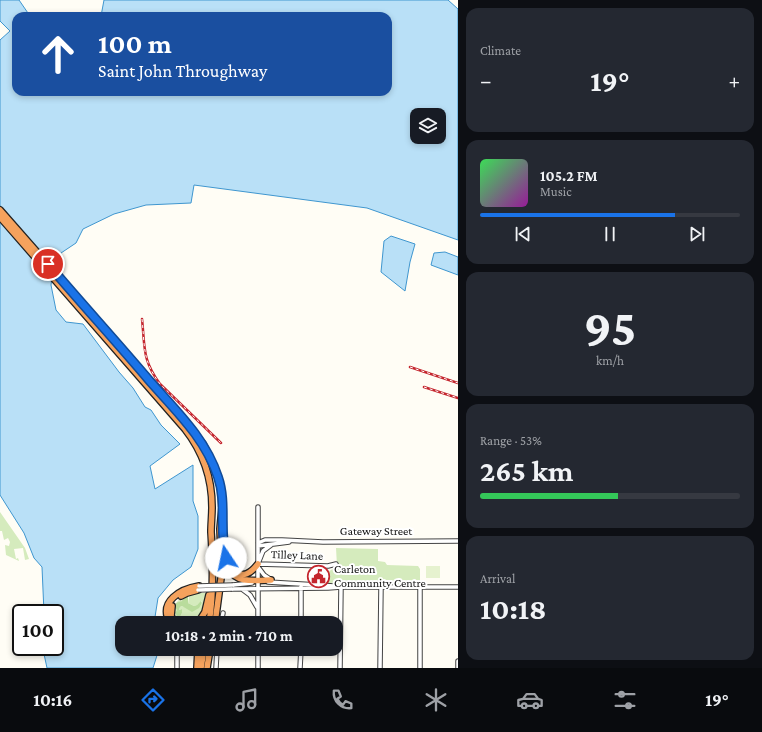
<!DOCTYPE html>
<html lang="en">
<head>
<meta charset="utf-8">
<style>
  body { margin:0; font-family:"Crimson Pro",serif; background:#242831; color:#f1f3f6; height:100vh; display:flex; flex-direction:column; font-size:15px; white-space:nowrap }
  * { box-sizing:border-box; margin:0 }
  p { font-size:13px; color:#9ea1a6 }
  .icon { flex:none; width:22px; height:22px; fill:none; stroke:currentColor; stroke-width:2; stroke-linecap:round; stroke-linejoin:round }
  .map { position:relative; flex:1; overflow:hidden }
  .panel { display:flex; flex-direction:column; gap:8px; padding:8px; background:#0d0f14; width:304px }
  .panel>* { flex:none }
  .banner { position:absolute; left:12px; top:12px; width:380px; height:84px; border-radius:12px; box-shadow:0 2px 6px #0003; background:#1a4fa0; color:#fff; overflow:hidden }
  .tools { position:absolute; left:410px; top:108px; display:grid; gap:8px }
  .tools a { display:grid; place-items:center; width:36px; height:36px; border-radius:8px; background:#171b24; box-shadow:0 2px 6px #0003; font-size:20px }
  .speed { position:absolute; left:12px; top:604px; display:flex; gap:8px; font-size:20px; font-weight:700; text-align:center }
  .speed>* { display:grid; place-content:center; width:52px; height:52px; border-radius:50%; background:#171b24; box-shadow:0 2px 6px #0003; line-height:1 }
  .speed .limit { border:2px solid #111; border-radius:6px; background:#fff; color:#111 }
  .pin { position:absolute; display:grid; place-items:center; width:34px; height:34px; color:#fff; margin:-17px; border:2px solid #fff; border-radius:50%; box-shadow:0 1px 4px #0007 }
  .me { position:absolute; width:44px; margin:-22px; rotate:349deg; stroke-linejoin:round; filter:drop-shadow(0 0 3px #0008) }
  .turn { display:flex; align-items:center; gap:14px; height:84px; padding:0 20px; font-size:18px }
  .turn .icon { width:52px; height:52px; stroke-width:2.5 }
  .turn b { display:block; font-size:28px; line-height:34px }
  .big { font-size:30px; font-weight:700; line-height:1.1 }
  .panel .tile { flex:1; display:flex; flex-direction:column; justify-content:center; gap:6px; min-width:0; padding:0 14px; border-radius:12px; background:#242831 }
  .panel .dial { align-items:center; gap:0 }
  .dial b { font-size:52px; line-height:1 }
  .song { display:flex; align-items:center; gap:12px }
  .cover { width:48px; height:48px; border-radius:6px; background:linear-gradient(135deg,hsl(130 70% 55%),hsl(300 70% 35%)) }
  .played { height:4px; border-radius:2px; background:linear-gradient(90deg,#1a73e8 75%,#363941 75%) }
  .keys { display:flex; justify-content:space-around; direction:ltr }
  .heat { display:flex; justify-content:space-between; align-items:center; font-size:22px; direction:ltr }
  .charge { height:6px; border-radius:3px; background:linear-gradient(90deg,#34c759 53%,#363941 0) }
  .trip { position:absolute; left:115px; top:616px; width:228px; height:40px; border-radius:12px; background:#171b24; box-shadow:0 2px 6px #0003; font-weight:700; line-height:40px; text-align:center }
  .dock { display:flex; height:64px; justify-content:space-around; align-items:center; background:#090b0e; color:#9ea1a6 }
  .dock .icon { width:28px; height:28px }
  .dock .selected { color:#1a73e8 }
  .dock b { font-size:18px; color:#f1f3f6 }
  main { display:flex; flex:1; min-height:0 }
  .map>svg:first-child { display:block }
</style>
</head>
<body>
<main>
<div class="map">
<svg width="458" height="668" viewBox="0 0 458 668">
  <rect width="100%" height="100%" fill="#fffdf5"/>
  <path fill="#d5ebbd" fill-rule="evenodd" d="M0,512L25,548L29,559L25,560L23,548L14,549L16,559L18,558L19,561L6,555L5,545L9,546L10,542L8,538L4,540L2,531H0Z
    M336,548L378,549V561L385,562L387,565L418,566L420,569V587H337L328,585V572L337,566Z
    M198,592V593H207L203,612L195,623H178C175,619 173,616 173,611C175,598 187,595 198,592ZM189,597L188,603L194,606L197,605L202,601V603L201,605L193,610L182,606L180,607L179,610L182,609V613L180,617L175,614L177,610L176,604L181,602L183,598Z"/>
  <path fill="#b9dc9c" d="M187,595L188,596V603L194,606L197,605L201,601L202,603L199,608L192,612L182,606L180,607L179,610L182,609V613L180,617L177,616L175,613L177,610L175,607L176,603L182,601L183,597Z"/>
  <path fill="#e6f2cf" d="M426,566H440V578H426Z"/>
  <path fill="#b9e0f7" stroke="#3f96cf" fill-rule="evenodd" d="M0,0H19L30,16H16V92H388V16H101L104,0H448L458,9V240L367,208L194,185L191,203L146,205L114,214L83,229L76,243L61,253L54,262L51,285L56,310L66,322L83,324L119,372L133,388L145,407L151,410L161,425L180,444L150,466L155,489L193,465V501L198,516V549L191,567L173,580L158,598L155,617L156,623H122V649H159L153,668H47L44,654L45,647H55V613H44L42,567L34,558L24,533L0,495V40L10,31L0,21ZM417,115H439V137H417Z
    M391,236L415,244L410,262L405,291L381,272L384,241Z
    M445,252L458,257V275L431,265L434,253Z"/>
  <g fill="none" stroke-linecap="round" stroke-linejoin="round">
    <defs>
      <path id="minor" d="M258,507V623
        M258,543L265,540H282L323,542L458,541
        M258,546L289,542
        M259,561L263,551L271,545
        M258,564L328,566L336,564
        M258,567L264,575L270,579
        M268,582L334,586
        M233,585L252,583
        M232,589L328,588L341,587H458
        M242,589L250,595L257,607
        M221,623L223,613
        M301,623V587
        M177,668V652
        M216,668L217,649
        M258,668V649
        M300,668L301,649
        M340,668L341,587
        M380,668L381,587
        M420,668V587
        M458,668V661"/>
      <path id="highway" d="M0,210L181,416L203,444L218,477L221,488L222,508L220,529L222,571L215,623
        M0,217L185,429C203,452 212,478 212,507C212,516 211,524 211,532C213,562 214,593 209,623
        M224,552C226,558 227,564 230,570C236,584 258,580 271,580
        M233,570C243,579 251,573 258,564
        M181,596L187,593L198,590
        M172,606L171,616L175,623
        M170,623C158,601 181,589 199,586
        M198,623L205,612L209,595
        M197,668L198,649
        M201,668L204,649
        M207,668L210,649"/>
    </defs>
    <use href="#minor" stroke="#444" stroke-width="5.5"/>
    <use href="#highway" stroke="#222" stroke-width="8"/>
    <use href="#minor" stroke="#fff" stroke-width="3.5"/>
    <use href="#highway" stroke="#f5a25d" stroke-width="5.5"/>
    <defs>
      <path id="rail" d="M142,319C145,347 142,360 160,384L221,443
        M410,367L458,383
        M424,387L458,398"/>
    </defs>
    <use href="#rail" stroke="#c4262e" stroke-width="2.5"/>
    <use href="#rail" stroke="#fff" stroke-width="1" stroke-dasharray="3" stroke-linecap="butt"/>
    <defs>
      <path id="minor-bridge" d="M199,586L233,585
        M198,590L232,589"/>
    </defs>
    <use href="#minor-bridge" stroke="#444" stroke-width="5.5" stroke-linecap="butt"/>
    <use href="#minor-bridge" stroke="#fff" stroke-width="3.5"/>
  </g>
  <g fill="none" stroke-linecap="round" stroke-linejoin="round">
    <defs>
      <path id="route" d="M48,264C81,303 115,340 148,379C174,409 205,437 218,477C227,503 219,531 226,558"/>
    </defs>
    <use href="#route" stroke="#114b97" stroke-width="10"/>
    <use href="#route" stroke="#1a73e8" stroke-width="7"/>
  </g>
  <defs>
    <symbol id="civic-ring" viewBox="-11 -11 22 22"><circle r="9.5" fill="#fff" stroke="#c4262e" stroke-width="1.5"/><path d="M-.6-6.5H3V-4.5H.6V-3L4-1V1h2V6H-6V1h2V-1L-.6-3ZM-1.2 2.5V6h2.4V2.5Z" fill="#c4262e"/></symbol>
  </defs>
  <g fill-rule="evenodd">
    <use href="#civic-ring" x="306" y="564" width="25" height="25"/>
  </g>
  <g text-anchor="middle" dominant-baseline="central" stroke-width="4" stroke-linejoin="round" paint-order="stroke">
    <g font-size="12" fill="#111" stroke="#fff">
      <text x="376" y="531">Gateway Street</text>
      <text transform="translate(297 555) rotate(2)">Tilley Lane</text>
    </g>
    <g font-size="12" fill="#111" stroke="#fff" text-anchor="start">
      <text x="334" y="569">Carleton<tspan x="334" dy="14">Community Centre</tspan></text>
    </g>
  </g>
</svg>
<div class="tools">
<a><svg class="icon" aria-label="layers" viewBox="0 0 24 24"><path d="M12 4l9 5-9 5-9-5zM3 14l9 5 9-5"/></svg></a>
</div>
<div class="speed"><div class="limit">100</div></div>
<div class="pin" style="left:48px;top:264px;background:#d93025"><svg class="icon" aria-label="arrive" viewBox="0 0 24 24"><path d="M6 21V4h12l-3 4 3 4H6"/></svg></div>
<svg class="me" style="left:226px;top:558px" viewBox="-20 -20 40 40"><circle r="19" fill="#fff"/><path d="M0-13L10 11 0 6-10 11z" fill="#1a73e8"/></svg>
<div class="trip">10:18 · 2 min · 710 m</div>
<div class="banner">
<div class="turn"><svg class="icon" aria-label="ahead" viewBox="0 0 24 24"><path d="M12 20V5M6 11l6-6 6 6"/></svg><div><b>100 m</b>Saint John Throughway</div></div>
</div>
</div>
<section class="panel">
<div class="tile"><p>Climate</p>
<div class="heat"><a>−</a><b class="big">19°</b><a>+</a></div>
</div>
<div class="tile">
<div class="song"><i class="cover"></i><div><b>105.2 FM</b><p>Music</p></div></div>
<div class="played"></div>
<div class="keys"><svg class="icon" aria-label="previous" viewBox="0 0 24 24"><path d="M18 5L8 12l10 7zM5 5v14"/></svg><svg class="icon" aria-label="pause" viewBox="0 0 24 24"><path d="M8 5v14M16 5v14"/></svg><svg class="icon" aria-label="next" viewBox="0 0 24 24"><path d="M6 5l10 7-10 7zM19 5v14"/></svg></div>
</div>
<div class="tile dial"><b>95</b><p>km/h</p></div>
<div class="tile"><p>Range · 53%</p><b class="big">265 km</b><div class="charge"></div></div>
<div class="tile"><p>Arrival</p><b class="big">10:18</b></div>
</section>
</main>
<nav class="dock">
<b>10:16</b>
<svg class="icon selected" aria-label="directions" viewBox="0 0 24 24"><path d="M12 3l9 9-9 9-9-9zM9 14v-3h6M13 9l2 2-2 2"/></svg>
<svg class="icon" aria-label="music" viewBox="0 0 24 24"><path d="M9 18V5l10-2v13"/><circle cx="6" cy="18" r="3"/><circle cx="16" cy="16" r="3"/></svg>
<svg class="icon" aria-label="phone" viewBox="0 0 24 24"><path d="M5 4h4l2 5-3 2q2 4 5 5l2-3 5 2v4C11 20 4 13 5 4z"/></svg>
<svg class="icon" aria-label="climate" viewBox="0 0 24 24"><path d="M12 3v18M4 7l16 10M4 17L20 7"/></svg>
<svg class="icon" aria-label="car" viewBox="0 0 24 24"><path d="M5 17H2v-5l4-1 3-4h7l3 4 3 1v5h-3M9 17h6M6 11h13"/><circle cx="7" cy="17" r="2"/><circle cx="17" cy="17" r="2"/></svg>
<svg class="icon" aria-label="filters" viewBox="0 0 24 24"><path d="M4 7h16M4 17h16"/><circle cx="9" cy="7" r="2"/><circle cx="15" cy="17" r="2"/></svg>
<b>19°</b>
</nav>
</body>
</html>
